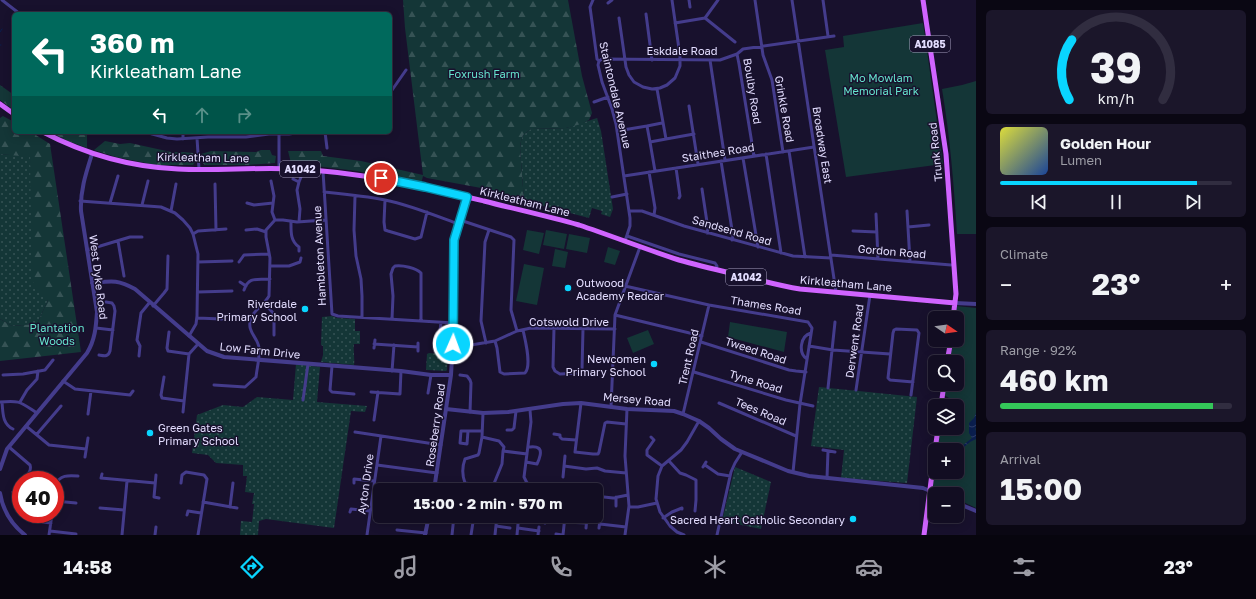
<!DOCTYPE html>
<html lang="en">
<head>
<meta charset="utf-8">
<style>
  body { margin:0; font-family:"Golos Text",sans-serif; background:#1b162a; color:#f1f3f6; height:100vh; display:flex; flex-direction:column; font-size:15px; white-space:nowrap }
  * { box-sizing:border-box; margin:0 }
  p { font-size:13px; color:#9c9ca5 }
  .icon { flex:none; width:22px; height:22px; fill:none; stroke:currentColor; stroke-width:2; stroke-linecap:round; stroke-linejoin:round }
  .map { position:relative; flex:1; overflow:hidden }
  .sheet { display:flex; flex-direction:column; gap:10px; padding:10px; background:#0a0713; width:280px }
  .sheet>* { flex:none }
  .banner { position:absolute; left:12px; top:12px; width:380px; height:122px; border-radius:6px; box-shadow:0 2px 10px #0003,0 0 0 1px #312d40; background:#00695c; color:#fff; overflow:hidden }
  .needle { width:26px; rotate:103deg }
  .controls { position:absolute; left:928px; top:311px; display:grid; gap:8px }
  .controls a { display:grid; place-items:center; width:36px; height:36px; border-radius:6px; background:#120d22; box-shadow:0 2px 10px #0003,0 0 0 1px #312d40; font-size:20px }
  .speed { position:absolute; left:12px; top:471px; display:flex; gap:8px; font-size:20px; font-weight:700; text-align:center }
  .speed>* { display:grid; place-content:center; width:52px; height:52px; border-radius:50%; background:#120d22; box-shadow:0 2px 10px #0003,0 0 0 1px #312d40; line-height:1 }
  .speed .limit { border:6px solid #d22; background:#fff; color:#111 }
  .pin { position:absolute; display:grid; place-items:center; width:34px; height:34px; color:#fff; margin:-17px; border:2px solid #fff; border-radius:50%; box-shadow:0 1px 4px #0007 }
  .me { position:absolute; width:44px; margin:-22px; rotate:2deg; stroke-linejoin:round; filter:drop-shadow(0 0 3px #0008) }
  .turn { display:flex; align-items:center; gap:14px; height:84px; padding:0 12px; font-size:18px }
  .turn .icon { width:52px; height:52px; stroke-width:2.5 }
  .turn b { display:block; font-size:28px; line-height:34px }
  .lanes { display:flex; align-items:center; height:38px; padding:0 12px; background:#0003; justify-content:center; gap:20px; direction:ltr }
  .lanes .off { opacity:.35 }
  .big { font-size:30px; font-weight:700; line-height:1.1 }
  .sheet .widget { flex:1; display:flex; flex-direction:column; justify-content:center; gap:6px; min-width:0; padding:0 14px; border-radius:6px; background:#1b162a }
  .sheet .dial { align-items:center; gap:0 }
  .dial svg { height:104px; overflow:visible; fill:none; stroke:#312d40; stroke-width:7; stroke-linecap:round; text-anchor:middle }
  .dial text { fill:#f1f3f6; stroke:none }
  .song { display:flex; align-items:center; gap:12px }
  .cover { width:48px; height:48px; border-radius:6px; background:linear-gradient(135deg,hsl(60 70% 55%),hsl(220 70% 35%)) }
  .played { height:4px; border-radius:2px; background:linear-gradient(90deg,#09d5ff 85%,#312d40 85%) }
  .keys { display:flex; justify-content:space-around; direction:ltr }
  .heat { display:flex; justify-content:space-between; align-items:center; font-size:22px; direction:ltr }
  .charge { height:6px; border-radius:3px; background:linear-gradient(90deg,#34c759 92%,#312d40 0) }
  .trip { position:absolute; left:373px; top:483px; width:230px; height:40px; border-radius:6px; background:#120d22; box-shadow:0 2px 10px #0003,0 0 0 1px #312d40; font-weight:700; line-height:40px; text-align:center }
  .tab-bar { display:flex; height:64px; justify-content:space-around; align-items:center; background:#07050e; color:#9c9ca5 }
  .tab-bar .icon { width:28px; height:28px }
  .tab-bar .selected { color:#09d5ff }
  .tab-bar b { font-size:18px; color:#f1f3f6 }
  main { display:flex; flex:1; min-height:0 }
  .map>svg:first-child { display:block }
</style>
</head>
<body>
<main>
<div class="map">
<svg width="976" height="535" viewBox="0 0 976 535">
  <defs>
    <pattern id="grass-dots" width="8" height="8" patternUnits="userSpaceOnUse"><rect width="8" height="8" fill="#143637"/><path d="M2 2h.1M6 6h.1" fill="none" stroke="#365355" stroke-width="1.8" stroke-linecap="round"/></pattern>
    <pattern id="forest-firs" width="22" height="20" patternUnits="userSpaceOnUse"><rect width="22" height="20" fill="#143637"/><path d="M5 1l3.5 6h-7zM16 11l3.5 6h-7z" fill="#365355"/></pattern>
    <pattern id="water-waves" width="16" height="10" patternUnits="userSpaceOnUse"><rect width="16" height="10" fill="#0a1e4d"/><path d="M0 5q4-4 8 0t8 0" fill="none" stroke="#2e3e68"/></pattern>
  </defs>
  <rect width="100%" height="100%" fill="#18112d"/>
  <path fill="url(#grass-dots)" d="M597,118L601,131L613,209L610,217L601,214L602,211L592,208L589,218L524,201L520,148L521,141L523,135L531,129L566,128Z
    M0,154L30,156L48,300L37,324L12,326L0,319Z
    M332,316L337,318L355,319V331H360V344H354C353,351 355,358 354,365L321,362L323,355V346L321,345L322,317Z
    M444,351L448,352L447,370L446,371L427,370L426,369L427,354L429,353L444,354Z
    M296,364L320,367L317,402L367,406L365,412L351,411L334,528L266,519L259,521L258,535H240L241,521L252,522L254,504H252L254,493L245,492L247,476H243V465L216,463L208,455L192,453L197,415L223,405L243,407L257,397L293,400Z
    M819,387L917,397L907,483L841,478L844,450L811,446Z
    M735,467L771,482L761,529L722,521Z"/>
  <path fill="url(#forest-firs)" d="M403,0H568L582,76L592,113L589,120L581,124L566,128L531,129L523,135L521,141L520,148L524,201L522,204C513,206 500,193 492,190L427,178L423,176L421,184L357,171L291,163L288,151H321L323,156L361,161L423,175L405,28Z
    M0,85L14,95V110L0,100Z
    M3,116L14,122V132H31L50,144L81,352L0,361V319L12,326L37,324L48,300L32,281L30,157L0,154V118Z
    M50,132H71V134L87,132V148L68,141Z
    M105,141L120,144L130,143L171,152H184L193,153L196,156L195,162L193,165H156L116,157L94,150Z
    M261,150H270L272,155L276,156L275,163L247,165H205L202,162L201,154L211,151L256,152Z"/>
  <path fill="#143637" d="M923,23L943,164L846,177L825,50L844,47L843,36Z
    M976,81V234H957C954,185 950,137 942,89L962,85Z
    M527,230L544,233L539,254L523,250Z
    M546,230L567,234L564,249L543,245Z
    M569,234L590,238L587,253L566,249Z
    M608,247L620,251L615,265L604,262Z
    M555,249L568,252L565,268L552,266Z
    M524,264L544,268L537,305L516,301Z
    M957,306L976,308V508L957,499V494H945L932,488L935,464V472H957V450H937L940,428H957V406H943L948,404L951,401L949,398L944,395L946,384H957V362H949L952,340H957V318H955Z
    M730,322L787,332L784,352L728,337Z
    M648,330L654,344L633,353L627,338Z"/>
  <path fill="url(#water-waves)" d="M976,413V428L975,429L976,431V439L970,442L957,453V450L972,438L969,433V423L974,418Z"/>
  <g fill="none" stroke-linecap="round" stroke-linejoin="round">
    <path stroke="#0a1e4d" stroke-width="1" d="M0,32L2,29
      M0,45H1"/>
    <path stroke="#443c8c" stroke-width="3" d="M2,0L20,14
      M593,0L590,7L597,59L599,61L598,65L602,82L612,109L616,124L630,218V226L625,241
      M689,0L690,7
      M755,0L763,55L772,80L783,152
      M792,0L836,292
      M823,0L828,36
      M608,3L612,0
      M646,14L652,60
      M619,18L626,67L629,75L634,82L643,87L652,89L660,88L667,85L675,78L680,66V56L672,0
      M705,18L735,42
      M675,23L705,18L718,0
      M737,54L739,64L754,156
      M710,60L725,160
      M599,61L602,59L720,60L737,54L743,49L834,36
      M657,89L666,139L650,142L647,126L662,123
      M390,93L406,70
      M594,102L608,97
      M689,106L698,164
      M617,131L647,126
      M145,132L167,138L177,139L208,137H246L269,134H289L303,132
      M325,132L327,148
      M279,135V168
      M197,138L199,169
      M183,139V132
      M666,139L694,134
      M650,142L655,171
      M789,151L805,257
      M766,154L781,253
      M743,158L758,247
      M721,161L733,236L732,240
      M676,168L680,196L679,198
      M323,171L332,314L338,316L454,323
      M649,172L655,208L654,215
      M624,176L814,147
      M293,179L299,182L301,177
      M271,181L274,196L272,212L275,220
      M299,182L297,190L300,209L299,222
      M215,184L216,230
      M702,189L708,229L707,233
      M324,192C344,194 365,196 385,200C410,205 434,215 458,224
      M355,196L354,230L356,256L361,279L362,296V317
      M612,197L627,194
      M385,200L384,222L385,230L388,231L415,239L421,237L427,212
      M80,201L161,207L175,213L183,220L190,228L193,234L198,254L197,316L196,324L189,336
      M110,203L118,176
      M247,203L254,205L273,203
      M142,205L148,181
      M171,211L176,184
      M630,211H642L684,226L793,256L831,258
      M907,211L910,261
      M876,214L878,259
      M460,220L511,237L514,240L511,310L517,331
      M291,221C291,231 290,241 299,247V251
      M908,227L929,225
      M246,230L257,229L266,232
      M853,231L877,232
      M193,234L198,231L226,229
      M627,236L679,254L715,263L717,266L716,269
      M118,241L124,276
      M87,250L130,237H142
      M831,255L951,265
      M198,262L232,261
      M239,262L244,255L269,254
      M271,266H289L300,262L301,258
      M240,282L246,286
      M625,286L709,305L808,322L812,328L800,404L793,472
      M244,290C249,276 257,280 270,279
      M198,292L232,291
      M264,303L274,314V335
      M153,306L164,293L167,289L168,256
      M615,315L702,336
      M197,318L222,319
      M392,319L393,296L391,274L393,268L395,266C403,265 416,268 421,273V321
      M96,328L113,330
      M554,328L553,367L555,371L560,374L579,373L582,370L583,329
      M169,332L167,348L168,351L189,354
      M439,337L441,323
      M495,341L497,348L500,372L504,374L525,373C532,366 525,339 523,330
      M701,342L789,370L796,371L806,372
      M486,343L481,321L485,242L489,230
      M374,344L418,347
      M453,344L471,345L495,341L517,331L531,328L615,329
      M809,346L833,350L890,354
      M374,348L375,340
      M418,351V343
      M99,355C105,356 108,357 110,351L115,311L114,306L112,303L106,302
      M139,356L140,346L137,340L141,313L150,302
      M807,359C798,353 800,336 811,333
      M332,366L330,390L332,392L354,394
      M392,371L394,345
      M694,372L786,400L813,406
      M3,375L23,374L45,370L53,360
      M460,375L467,376L470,380L471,383L470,412
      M164,377L161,395L162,398L184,401
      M63,381L75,389L130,395L133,391
      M214,385L245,387L256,377C257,368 260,357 259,348C258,337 246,332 251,318C255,309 264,305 269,296L270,258L266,237V230L275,220H283L297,222L325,220
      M828,388L835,322
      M856,390L870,295
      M371,392L400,394L401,371
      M428,393L431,375
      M911,395L919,333L917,330L896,329L894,330L893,333L888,378L890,380L913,382
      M303,400L308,364
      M0,402C20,400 20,402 37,413
      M2,402C3,412 2,424 13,429
      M20,402L27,390L37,379L38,371
      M581,403L575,452L593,454H598L599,452L605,423L607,422L626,424
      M719,403L796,436
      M611,407L615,315L640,247
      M530,410L531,422L524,477L527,483L545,490
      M183,412L189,354L198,344
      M88,414L91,391
      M683,414L709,305
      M374,420L378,392
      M26,426L49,445L86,449
      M507,430H512L514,428L516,411
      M468,431L467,444L460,443L461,431H482
      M355,432L441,445
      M37,434L61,406
      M554,434L560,435V437L562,439L576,440
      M482,437L499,441L504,447L503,451
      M651,437L654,440L647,450V455L662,466
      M9,447L30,465C32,471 27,475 23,480
      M823,450L835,452
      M85,457L88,438
      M669,461L680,473L686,475L696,480V500L695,511
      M526,462L537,464C539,460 543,450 538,448C536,446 531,447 528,447
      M377,465L437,473
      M705,465L718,474L730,476
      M564,466L586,469L597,468L605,471L626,473
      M703,467L706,462
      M102,474L101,478L155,483
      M156,475L154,497L159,498
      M563,477L565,456
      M827,478L828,451
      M181,483L182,475L186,472L204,475L207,479L198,535
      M354,483V479L374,481
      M465,483C462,475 462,467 465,459L478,455L479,453L482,437L483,413
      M55,485C60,475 68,475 78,476
      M462,490L463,486L465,483L491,487L493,486L502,464L503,451L527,454
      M13,492L21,482
      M604,497L613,498L628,495
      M616,497V506
      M55,501L76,503
      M203,502L237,508
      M230,507L233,483
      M629,507H638L657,503
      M100,508L124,510
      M350,512L351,509L370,511
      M187,515L188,511L201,513
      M29,516L31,514L43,522L51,523
      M545,516L556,520
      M663,518L672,512L682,508V509
      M564,522L587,523
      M545,523L546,517
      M600,524L626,527
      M496,526L510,528
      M518,528L539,531
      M586,528L587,517
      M599,528L600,520
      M397,530L426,533
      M50,531L76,534
      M556,534L562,535
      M49,535L52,514
      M122,535L127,481
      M155,535L156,527
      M367,535L381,436
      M452,535L454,516
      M471,535L474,516
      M495,535L497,516
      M517,535L518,524
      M538,535L539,527
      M563,535L565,516
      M625,535L629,506L625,456L627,409
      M684,535L677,532L670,526L660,512L656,499L658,476L662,466L681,450L687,442L699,421
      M717,535L731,472L735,463L742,452"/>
    <path stroke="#443c8c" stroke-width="4" d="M92,283C111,281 117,279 135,289L207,351L224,357L401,371L431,375H451
      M955,303L976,304
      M446,409L483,413L508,412L563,404L581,403L627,409L674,411L683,414L699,421L709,428L721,439L735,449L788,471L809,476L923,488L937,494
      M0,469L7,449L87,353C95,340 96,327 97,312L81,211C80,191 86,173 92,154
      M434,490L451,375L454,323V240L467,197
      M0,493C3,511 11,524 25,535
      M957,503L976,511
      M425,535L429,516"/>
    <path stroke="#d064ff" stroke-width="5" d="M923,0L946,154L956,294L953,318
      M0,104L14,114
      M43,132C85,154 130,167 178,169C217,171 256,167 295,169C361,172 420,186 484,201C515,209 547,216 579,225C612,236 645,249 679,260C700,266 722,271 743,276C762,281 781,286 800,289L955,303
      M947,362L951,340
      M941,406L944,384
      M924,535L938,428"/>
  </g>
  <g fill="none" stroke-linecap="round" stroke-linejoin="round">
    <defs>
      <path id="route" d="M381,178L425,187L467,197L454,240L453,344"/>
    </defs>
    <use href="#route" stroke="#068aa6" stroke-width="10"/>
    <use href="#route" stroke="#09d5ff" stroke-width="7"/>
  </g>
  <g fill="#09d5ff" stroke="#18112d" stroke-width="1.5">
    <circle cx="568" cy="288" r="4"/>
    <circle cx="305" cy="309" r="4"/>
    <circle cx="654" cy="364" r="4"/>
    <circle cx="150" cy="433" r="4"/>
    <circle cx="853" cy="519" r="4"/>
  </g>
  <g text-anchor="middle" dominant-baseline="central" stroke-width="3" stroke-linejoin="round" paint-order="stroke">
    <g fill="#18112d" stroke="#a6a0c0" stroke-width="1">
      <rect x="910" y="36" width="40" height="16" rx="3"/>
      <rect x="280" y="161" width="40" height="16" rx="3"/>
      <rect x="726" y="269" width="40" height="16" rx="3"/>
    </g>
    <g font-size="10" font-weight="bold" fill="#e3ddff">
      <text x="930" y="44">A1085</text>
      <text x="300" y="169">A1042</text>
      <text x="746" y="277">A1042</text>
    </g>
    <g font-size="11" fill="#e3ddff" stroke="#18112d">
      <text x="682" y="50">Eskdale Road</text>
      <text transform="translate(753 91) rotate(81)">Boulby Road</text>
      <text transform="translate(616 95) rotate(77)">Staintondale Avenue</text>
      <text transform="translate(785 109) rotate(80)">Grinkle Road</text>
      <text transform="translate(823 145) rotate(81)">Broadway East</text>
      <text transform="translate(718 152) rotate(-9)">Staithes Road</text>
      <text transform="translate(935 152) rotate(-96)">Trunk Road</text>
      <text transform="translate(203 157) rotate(1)">Kirkleatham Lane</text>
      <text transform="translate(525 201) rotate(14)">Kirkleatham Lane</text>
      <text transform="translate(732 230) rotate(16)">Sandsend Road</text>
      <text transform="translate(892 251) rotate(5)">Gordon Road</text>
      <text transform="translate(319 256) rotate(-93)">Hambleton Avenue</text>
      <text transform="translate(99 277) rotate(83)">West Dyke Road</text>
      <text transform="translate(846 283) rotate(5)">Kirkleatham Lane</text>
      <text transform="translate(766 305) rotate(9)">Thames Road</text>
      <text x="569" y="321">Cotswold Drive</text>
      <text transform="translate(854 341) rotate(-82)">Derwent Road</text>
      <text transform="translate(260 350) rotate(6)">Low Farm Drive</text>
      <text transform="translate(756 350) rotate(18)">Tweed Road</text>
      <text transform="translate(688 357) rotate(-77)">Trent Road</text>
      <text transform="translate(756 381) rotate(17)">Tyne Road</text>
      <text transform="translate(637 399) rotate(5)">Mersey Road</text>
      <text transform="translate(761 411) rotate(23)">Tees Road</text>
      <text transform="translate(435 425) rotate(-82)">Roseberry Road</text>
      <text transform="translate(365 484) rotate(-82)">Ayton Drive</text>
    </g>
    <g font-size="11" fill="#65e3cd" stroke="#18112d">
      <text x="484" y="73">Foxrush Farm</text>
      <text x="881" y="77">Mo Mowlam<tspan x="881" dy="13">Memorial Park</tspan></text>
      <text x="57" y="327">Plantation<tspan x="57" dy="13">Woods</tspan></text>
    </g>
    <g font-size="11" fill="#e3ddff" stroke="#18112d" text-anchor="end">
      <text x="576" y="282" text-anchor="start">Outwood<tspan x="576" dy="13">Academy Redcar</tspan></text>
      <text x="297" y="303">Riverdale<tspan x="297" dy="13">Primary School</tspan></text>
      <text x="646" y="358">Newcomen<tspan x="646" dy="13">Primary School</tspan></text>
      <text x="158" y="427" text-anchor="start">Green Gates<tspan x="158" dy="13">Primary School</tspan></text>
      <text x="845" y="519">Sacred Heart Catholic Secondary</text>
    </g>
  </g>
</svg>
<div class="controls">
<a><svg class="needle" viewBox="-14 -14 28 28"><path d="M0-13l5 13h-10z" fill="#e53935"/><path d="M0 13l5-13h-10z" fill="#9c9ca5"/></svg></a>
<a><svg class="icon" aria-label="search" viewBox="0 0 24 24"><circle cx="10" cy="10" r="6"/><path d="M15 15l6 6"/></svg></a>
<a><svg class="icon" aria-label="layers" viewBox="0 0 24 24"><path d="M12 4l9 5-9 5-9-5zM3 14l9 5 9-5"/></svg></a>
<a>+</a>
<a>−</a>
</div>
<div class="speed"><div class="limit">40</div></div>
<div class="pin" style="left:381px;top:178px;background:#d93025"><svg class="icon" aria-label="arrive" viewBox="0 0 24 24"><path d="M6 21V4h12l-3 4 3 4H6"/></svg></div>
<svg class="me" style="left:453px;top:344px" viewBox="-20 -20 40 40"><circle r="17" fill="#09d5ff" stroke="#fff" stroke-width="3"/><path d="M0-11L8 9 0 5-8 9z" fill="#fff"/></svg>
<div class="trip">15:00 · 2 min · 570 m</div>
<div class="banner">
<div class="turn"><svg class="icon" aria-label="left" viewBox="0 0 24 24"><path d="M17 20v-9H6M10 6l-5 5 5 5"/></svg><div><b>360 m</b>Kirkleatham Lane</div></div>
<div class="lanes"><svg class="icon" aria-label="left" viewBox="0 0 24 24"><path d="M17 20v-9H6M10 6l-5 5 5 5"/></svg><svg class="icon off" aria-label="ahead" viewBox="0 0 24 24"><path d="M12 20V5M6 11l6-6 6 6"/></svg><svg class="icon off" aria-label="right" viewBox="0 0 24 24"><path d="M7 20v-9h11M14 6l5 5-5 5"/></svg></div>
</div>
</div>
<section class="sheet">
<div class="widget dial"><svg viewBox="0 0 100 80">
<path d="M14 69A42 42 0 1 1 86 69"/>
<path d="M14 69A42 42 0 0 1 16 23" stroke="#09d5ff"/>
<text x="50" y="56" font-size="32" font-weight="700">39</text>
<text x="50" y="72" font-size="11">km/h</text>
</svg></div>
<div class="widget">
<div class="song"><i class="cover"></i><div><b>Golden Hour</b><p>Lumen</p></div></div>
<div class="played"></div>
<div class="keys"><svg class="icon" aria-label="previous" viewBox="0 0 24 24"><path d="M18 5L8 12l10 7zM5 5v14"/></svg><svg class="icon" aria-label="pause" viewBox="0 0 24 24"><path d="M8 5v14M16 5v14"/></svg><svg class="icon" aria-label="next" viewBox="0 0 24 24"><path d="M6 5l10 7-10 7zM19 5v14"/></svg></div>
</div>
<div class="widget"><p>Climate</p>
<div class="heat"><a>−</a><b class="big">23°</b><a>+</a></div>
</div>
<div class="widget"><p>Range · 92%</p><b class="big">460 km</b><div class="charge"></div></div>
<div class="widget"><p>Arrival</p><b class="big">15:00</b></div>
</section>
</main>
<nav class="tab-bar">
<b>14:58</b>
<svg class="icon selected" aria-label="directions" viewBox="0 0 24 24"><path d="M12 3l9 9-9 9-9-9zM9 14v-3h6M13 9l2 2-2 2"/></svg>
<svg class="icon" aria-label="music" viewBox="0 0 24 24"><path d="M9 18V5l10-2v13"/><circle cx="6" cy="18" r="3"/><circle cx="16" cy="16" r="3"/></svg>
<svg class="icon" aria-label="phone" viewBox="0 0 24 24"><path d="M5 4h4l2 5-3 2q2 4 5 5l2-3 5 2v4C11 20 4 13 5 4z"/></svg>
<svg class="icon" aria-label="climate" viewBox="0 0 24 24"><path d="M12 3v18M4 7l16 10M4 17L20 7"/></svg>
<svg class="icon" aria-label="car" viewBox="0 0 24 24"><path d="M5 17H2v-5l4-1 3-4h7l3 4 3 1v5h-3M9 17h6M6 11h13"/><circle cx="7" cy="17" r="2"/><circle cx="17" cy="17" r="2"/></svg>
<svg class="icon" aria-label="filters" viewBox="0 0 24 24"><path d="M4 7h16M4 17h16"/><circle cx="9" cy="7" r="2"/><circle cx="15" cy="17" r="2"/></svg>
<b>23°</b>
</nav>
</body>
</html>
